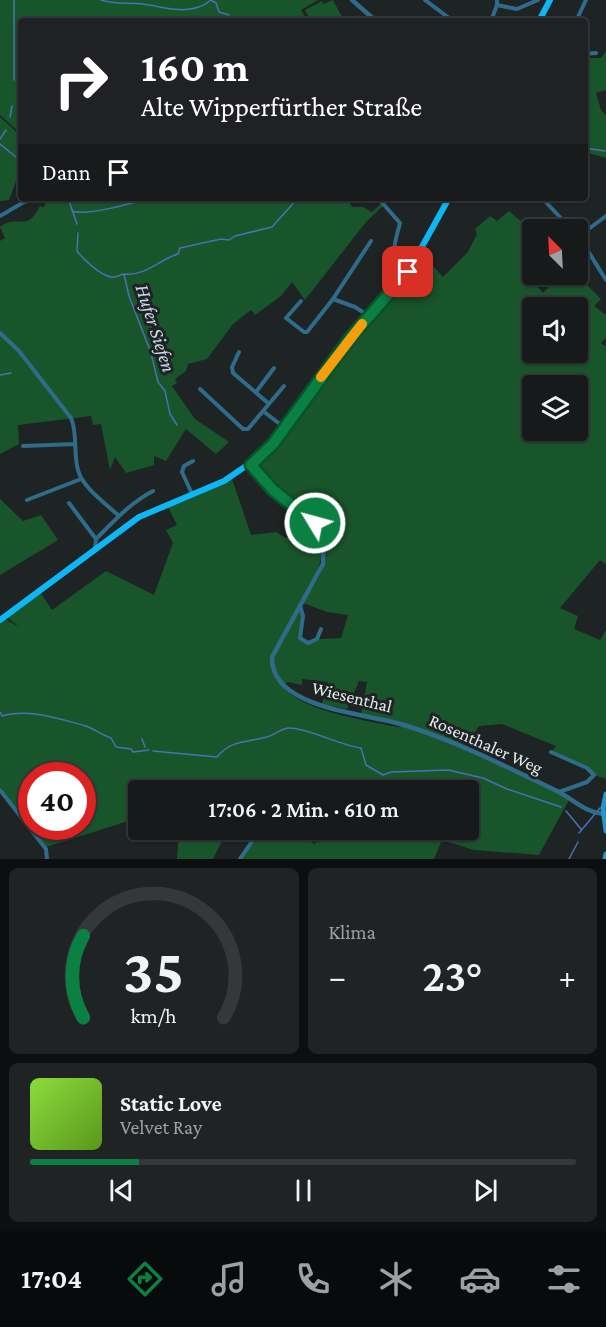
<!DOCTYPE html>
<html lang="de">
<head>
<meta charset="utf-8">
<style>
  body { margin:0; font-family:"Crimson Pro",serif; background:#1f2324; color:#f1f3f6; height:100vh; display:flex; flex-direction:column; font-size:22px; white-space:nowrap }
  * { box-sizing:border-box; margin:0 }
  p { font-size:20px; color:#9ea1a3 }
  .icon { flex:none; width:33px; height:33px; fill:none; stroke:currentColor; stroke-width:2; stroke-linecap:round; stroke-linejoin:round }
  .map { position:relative; height:859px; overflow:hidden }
  .drawer { display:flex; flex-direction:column; gap:9px; padding:9px; background:#0c0e0f; flex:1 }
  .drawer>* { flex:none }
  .top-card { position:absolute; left:18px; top:18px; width:570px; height:183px; border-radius:6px; box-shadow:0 2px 4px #0004,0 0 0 2px #35383a; background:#202124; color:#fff; overflow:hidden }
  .needle { width:39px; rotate:336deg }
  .buttons { position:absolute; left:522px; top:219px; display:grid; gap:12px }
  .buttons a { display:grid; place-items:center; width:66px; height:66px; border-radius:6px; background:#161a1b; box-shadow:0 2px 4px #0004,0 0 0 2px #35383a; font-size:30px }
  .speed { position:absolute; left:18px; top:762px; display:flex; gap:12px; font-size:30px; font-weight:700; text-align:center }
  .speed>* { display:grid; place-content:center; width:78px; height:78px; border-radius:50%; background:#161a1b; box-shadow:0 2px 4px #0004,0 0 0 2px #35383a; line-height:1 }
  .speed .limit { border:9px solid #d22; background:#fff; color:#111 }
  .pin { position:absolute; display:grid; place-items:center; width:51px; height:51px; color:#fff; margin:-26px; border-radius:12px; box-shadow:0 3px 9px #0006 }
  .me { position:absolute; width:66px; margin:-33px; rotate:307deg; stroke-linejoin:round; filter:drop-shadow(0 0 4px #0008) }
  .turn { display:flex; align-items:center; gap:21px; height:126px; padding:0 24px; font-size:27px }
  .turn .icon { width:78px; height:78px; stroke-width:2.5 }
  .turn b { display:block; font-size:42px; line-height:51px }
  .then { display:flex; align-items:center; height:57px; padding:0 24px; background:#0003; gap:12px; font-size:22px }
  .big { font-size:45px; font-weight:600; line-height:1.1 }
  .drawer .card { flex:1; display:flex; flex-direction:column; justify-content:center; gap:9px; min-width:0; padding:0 21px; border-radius:9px; background:#1f2324 }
  .drawer .dial { align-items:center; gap:0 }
  .dial svg { height:156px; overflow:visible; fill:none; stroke:#35383a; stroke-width:7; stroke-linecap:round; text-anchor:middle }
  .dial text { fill:#f1f3f6; stroke:none }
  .song { display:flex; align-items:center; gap:18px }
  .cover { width:72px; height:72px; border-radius:9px; background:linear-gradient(135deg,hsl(90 70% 55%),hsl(90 70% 35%)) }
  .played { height:6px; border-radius:3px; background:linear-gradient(90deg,#0b8043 20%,#35383a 20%) }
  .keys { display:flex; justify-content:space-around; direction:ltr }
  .heat { display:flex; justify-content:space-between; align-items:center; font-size:33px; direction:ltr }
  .drawer .tiles { flex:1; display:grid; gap:9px; grid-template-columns:1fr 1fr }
  .card:last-child { grid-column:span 2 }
  .trip { position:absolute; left:128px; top:780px; width:351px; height:60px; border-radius:6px; background:#161a1b; box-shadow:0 2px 4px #0004,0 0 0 2px #35383a; font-weight:600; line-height:60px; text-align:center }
  .tabs { display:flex; height:96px; justify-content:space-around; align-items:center; background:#090a0b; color:#9ea1a3 }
  .tabs .icon { width:42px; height:42px }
  .tabs .on { color:#0b8043 }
  .tabs b { font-size:27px; color:#f1f3f6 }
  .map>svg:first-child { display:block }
</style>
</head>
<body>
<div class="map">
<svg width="606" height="859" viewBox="0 0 606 859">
  <rect width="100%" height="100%" fill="#1e2324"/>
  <path fill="#19552b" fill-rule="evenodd" d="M0,0H318L301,10L307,21H21V134L0,115Z
    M333,0L344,21H311L305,10L322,1L323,4Z
    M606,51V90L596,93L601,110L606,115V158L585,152V58H601Z
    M0,117L21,136V177L18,176L9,200L0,201Z
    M56,198H347L352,207H363L372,212L382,203L384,205L366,222L305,300L292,282L281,296L255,315L251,310L233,324L207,359L188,364L186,371L175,379L177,383L172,386L195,419L229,442L216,454L186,429L166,461L154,456V465L126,473L115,457L110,470L101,424L93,425L91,416L18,425L19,444L0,454V241L5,238L0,227C17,213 26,234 40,206L44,207L47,199Z
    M509,211L531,230L525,237L532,243L521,254L531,279L543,293L561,275H577L601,299L594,306L606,315V338L601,343L606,347V564L600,560L560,608L578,616L574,629L600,640L606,630V779L594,775L587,767L552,751L556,746L502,724L479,726L467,745L402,723L361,714L367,682L359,681L347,709L322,704L328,682L302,679V685L288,682L283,685C295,710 372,722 399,727L402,725L473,751L570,798L539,855L474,850L442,840L434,859H241L261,830H284L315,844L325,830H468V790H344C336,782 311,774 302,782L303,790H269L244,779L240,790H235L227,783L223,790H138V818L46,847L0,787V623L5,619L19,627L7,617L40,592L52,610L106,571L154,595L173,543L166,530L177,525L167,505L232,479L251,535L276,532L286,538L314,524C333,553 314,577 300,604L303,616L299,638L308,643L318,639L341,638L348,615L327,612L303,603C310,591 321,576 325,562C334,530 308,516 286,500C275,492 266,481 257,470V466C288,435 308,397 335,362C363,325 399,295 423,255L443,277L468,252L477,234L475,229L490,216L497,221ZM532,308H578V352H532ZM532,386H578V430H532ZM32,776H82V826H32Z
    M0,499L23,521L41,515L58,540L0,575Z
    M179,830H225L232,836L222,841L213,859H177Z"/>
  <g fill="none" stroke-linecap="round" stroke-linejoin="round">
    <path stroke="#4971b4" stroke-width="1.5" d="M101,0C116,5 127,2 143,4C166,7 191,17 211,0
      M211,0L216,3L219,12L229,15
      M14,80V0
      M10,117L12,106
      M0,139L6,130
      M0,144L21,161
      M585,148L605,151
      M69,201L77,224
      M72,211C87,216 131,204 147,198
      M78,233L77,251C84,260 100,275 111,277C116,278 119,275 124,274L129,296L151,353L158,382L165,391L170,414L177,425
      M125,274C146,276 160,259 178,254L180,248L221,239L229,240L235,236L272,227L298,198
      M0,375L11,373
      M0,712L2,716C28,708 60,719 86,726C94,729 102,735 111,738L116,747L131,749L133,752L149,750
      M142,739L145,747
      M153,751L217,757C230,740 248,742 267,737C274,735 282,728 289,728C309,728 338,745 361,748L366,765L383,775L391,772L448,770L483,778L507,789L561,807
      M566,811L581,829
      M579,833L600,808
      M569,859L578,842"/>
    <path stroke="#2f6c8a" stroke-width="4" d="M425,0L453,21
      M497,0V5L517,9L538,0
      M491,21L497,5
      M576,21L586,0
      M585,54L596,53
      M378,198L400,223C395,244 387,257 408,271
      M542,198L572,230
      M0,216L24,202L42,198
      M578,235L606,280
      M579,236L606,216
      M333,299L371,241
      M301,301L286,318L304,332H307L333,299L355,307L369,316
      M0,333L19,351L71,418C78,434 73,453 78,470C82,487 106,504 119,516
      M239,352L232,367L233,373L268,403
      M200,389L243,429H248L263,411L285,428
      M256,392L274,368
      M263,411L284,386
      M23,446L75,444
      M192,494L182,472L184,466L193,461
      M27,500L81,479
      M69,503L96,539
      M95,548L96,539C114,521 130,503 153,491
      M300,605L303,616L300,638L308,643L317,639L321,629
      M551,752L587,768L594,775L587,782L559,792
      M0,790L46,849L47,859
      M240,859L260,830"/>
    <path stroke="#2f6c8a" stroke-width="4.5" d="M352,0L376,21
      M251,465L273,490L315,523L324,543L323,564L272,657C270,709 366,713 404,725C456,741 505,766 555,790C572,798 584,812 603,814"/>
    <path stroke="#2796c6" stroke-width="5" d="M606,794L603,808L606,831
      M605,859L606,854"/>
    <path stroke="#0db6f5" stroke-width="6" d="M539,21L550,0
      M0,620L139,517L224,481L265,453L351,337L408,272L449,198"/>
  </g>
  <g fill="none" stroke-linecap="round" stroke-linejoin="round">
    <defs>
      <path id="route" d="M315,523L273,490L251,465L273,444L351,337L408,272"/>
    </defs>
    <use href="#route" stroke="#07532c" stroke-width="15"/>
    <use href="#route" stroke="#0b8043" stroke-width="10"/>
    <path stroke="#f59e0b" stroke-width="10" d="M321,377L362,324"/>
  </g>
  <g text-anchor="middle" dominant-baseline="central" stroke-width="6" stroke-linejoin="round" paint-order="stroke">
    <g font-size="18" fill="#e6eaea" stroke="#1e2324">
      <text transform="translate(352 697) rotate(14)">Wiesenthal</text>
      <text transform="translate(486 744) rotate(24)">Rosenthaler Weg</text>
    </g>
    <g font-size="20" font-style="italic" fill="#cedaec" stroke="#1e2324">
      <text transform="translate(156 328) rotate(72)">Hufer Siefen</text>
    </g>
  </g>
</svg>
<div class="buttons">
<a><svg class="needle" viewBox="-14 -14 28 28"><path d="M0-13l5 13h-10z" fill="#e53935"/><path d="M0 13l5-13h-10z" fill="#9ea1a3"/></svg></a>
<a><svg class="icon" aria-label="sound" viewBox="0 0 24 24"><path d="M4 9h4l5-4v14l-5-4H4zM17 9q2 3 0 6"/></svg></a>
<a><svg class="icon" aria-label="layers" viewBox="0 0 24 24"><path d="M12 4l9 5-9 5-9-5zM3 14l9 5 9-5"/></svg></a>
</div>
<div class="speed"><div class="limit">40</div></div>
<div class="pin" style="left:408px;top:272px;background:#d93025"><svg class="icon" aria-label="arrive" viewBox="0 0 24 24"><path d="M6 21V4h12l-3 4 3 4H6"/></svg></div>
<svg class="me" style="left:315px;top:523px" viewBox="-20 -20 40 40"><circle r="17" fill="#0b8043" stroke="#fff" stroke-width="3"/><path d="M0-11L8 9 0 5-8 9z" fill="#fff"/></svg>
<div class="trip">17:06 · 2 Min. · 610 m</div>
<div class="top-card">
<div class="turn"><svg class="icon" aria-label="right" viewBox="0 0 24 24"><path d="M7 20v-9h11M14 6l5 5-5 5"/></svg><div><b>160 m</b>Alte Wipperfürther Straße</div></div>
<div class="then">Dann<svg class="icon" aria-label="arrive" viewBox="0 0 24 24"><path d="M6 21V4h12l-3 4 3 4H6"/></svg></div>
</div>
</div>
<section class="drawer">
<div class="tiles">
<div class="card dial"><svg viewBox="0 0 100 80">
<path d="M14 69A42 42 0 1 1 86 69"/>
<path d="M14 69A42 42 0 0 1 14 27" stroke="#0b8043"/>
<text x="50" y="56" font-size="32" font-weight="700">35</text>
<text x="50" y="72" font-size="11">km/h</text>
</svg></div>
<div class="card"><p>Klima</p>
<div class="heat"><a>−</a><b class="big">23°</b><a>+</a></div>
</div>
<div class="card">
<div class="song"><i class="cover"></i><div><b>Static Love</b><p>Velvet Ray</p></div></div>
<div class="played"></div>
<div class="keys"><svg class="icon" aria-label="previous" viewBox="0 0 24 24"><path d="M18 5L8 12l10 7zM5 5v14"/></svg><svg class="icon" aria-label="pause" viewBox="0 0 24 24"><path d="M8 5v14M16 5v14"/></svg><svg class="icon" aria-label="next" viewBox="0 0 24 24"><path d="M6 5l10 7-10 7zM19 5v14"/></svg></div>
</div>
</div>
</section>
<nav class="tabs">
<b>17:04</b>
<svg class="icon on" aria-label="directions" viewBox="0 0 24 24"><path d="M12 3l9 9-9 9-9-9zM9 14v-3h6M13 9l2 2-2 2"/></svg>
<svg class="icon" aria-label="music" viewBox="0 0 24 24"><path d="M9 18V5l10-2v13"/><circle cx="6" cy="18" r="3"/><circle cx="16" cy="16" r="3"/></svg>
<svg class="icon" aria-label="phone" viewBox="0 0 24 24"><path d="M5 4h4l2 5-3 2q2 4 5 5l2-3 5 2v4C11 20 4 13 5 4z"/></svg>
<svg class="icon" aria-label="climate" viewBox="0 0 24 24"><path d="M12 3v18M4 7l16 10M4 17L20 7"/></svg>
<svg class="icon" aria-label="car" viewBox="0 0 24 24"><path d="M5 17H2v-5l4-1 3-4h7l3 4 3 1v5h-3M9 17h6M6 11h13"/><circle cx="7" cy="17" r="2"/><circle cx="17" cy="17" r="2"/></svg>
<svg class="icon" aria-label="filters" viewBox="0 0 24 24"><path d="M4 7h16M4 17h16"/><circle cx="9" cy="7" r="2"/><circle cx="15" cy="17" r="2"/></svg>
</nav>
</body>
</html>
